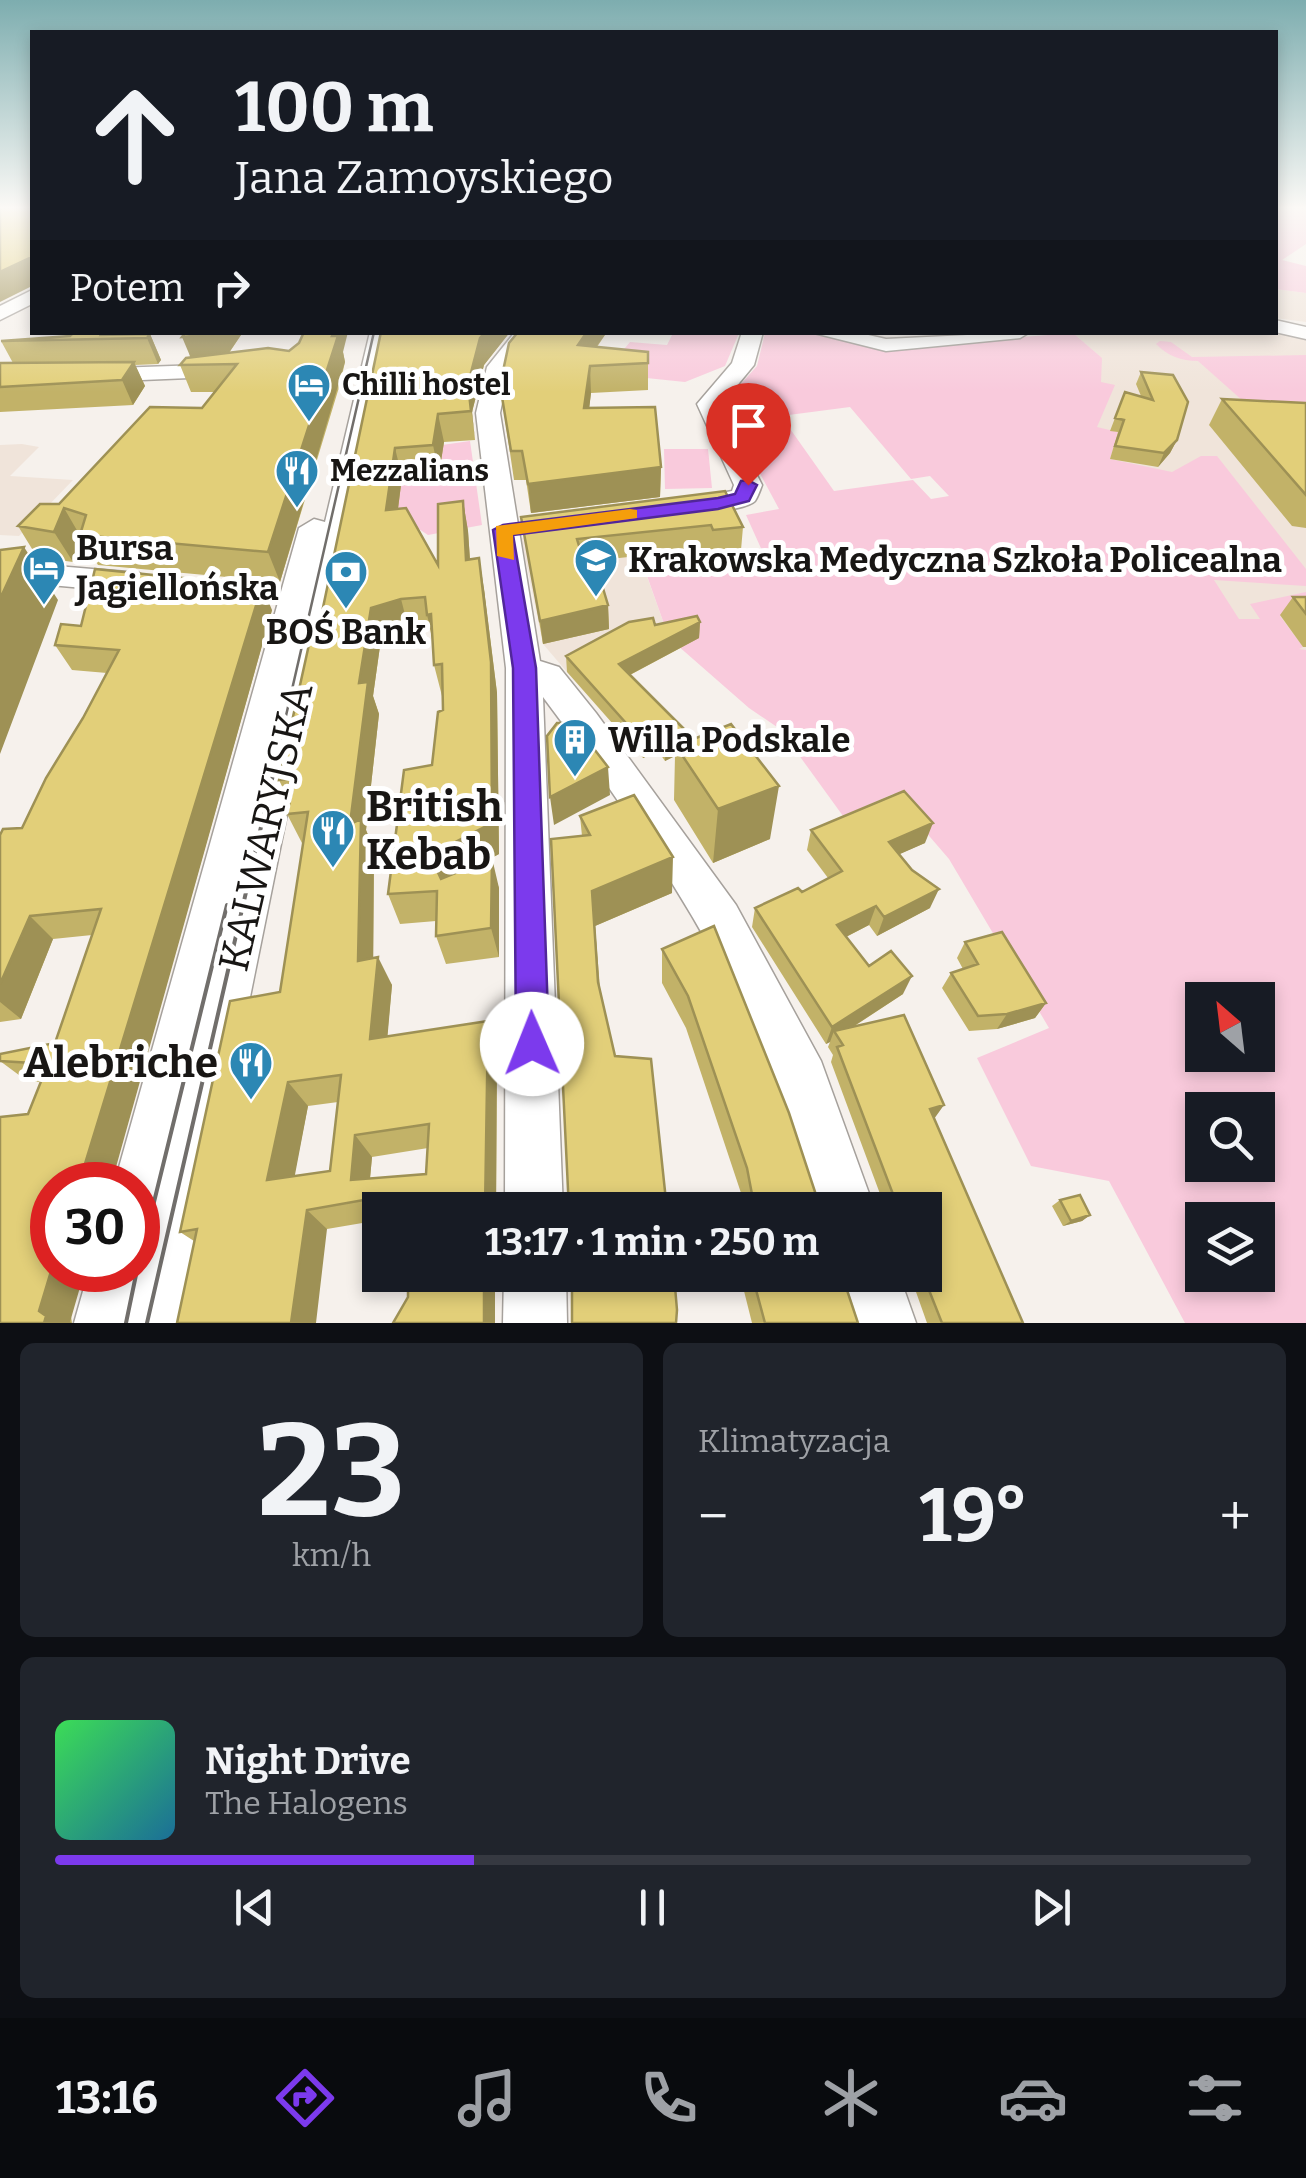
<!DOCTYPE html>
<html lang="pl">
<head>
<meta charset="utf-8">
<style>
  body { margin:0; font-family:Bitter,serif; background:#20242c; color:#f1f3f6; height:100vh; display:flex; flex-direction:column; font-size:38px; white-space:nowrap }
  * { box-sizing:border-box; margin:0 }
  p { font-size:32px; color:#9ea1a6 }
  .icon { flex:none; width:55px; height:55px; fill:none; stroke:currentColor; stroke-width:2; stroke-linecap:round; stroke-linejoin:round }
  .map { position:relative; height:1323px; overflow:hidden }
  .details { display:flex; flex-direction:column; gap:20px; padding:20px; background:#0d0f14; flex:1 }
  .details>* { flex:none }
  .banner { position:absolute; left:30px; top:30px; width:1248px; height:305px; border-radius:0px; box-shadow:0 5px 15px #0003; background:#171b24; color:#f1f3f6; overflow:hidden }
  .needle { width:65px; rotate:332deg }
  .buttons { position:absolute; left:1185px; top:982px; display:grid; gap:20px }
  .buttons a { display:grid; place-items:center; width:90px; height:90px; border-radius:0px; background:#171b24; box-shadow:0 5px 15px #0003; font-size:50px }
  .speed { position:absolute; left:30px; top:1162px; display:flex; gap:20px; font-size:50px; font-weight:700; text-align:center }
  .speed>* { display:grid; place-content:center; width:130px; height:130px; border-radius:50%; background:#171b24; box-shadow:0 5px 15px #0003; line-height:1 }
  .speed .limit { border:15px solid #d22; background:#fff; color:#111 }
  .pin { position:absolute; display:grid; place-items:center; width:85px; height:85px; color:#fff; margin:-102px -42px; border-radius:50% 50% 50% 0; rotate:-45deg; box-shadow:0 0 10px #0007 }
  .pin .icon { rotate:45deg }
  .me { position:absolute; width:110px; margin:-55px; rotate:359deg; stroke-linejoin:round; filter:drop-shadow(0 0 8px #0008) }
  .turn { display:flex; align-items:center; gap:35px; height:210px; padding:0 40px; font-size:45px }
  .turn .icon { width:130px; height:130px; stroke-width:2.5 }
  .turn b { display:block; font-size:70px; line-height:85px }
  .then { display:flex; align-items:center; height:95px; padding:0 40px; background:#0003; gap:20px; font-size:38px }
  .big { font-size:75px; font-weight:700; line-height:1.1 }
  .details .tile { flex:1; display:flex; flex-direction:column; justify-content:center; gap:15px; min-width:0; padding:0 35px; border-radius:15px; background:#20242c }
  .details .dial { align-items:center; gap:0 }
  .dial b { font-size:130px; line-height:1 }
  .song { display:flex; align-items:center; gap:30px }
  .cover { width:120px; height:120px; border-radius:15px; background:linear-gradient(135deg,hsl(130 70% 55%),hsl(200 70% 35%)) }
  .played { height:10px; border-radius:5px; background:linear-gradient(90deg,#7c3aed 35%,#363941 35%) }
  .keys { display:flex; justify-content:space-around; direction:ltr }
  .heat { display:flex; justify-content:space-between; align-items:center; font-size:55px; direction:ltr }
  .details .tiles { flex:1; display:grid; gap:20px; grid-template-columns:1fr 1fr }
  .tile:last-child { grid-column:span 2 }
  .trip { position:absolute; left:362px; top:1192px; width:580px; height:100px; border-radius:0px; background:#171b24; box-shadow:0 5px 15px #0003; font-weight:700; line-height:100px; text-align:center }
  .menu { display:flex; height:160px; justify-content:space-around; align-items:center; background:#090b0e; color:#9ea1a6 }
  .menu .icon { width:70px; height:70px }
  .menu .current { color:#7c3aed }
  .menu b { font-size:45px; color:#f1f3f6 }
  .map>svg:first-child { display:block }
</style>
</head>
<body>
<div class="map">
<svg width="1306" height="1323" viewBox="0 0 1306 1323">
  <rect width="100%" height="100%" fill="#f6f1ec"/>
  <path fill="#f0e4da" d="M1275,289L1306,293V322L1275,318Z
    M1275,331L1306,338V650L1236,647L1080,419L1097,354L1073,333Z
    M22,444L39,447L10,476L73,480L19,536L0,535V445Z
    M629,526L669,638L604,652L567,672L543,644L521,538Z"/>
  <path fill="#f9cadc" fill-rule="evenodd" d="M1275,206H1306V244L1282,260L1306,266V293L1275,289Z
    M673,333H739L725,366L685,382L627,376L620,354L630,342L667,345Z
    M765,333H807L888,348L1073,333L1102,358L1101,382L1115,385L1097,427L1118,432L1110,459L1172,472L1201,456H1217L1306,569V586L1214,580L1239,619H1260L1250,604L1306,592V616H1280L1303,647L1299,649L1306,650V1323H1185L1109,1181L1031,1166L977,1058L1049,1028L949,859L893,794L843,816L780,729L749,708L669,638L646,573L764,555L746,515L779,509L723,404L757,366ZM850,407L911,479L930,476L949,496L931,499L913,480L834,491L781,416ZM1202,1000H1258V1055H1202ZM1202,1110H1258V1165H1202ZM1202,1220H1258V1275H1202Z
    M1160,341L1171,342L1192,357L1306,355V404L1243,401L1198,361C1181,361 1168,356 1156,344Z
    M470,441L482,525L428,535L387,508L398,506L397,478L439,474L442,445Z
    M664,449H708L712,488L665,489Z"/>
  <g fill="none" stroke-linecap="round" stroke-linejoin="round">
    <defs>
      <path id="minor" d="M32,290V304L0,320V306Z
        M1275,320L1306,327V339L1275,332Z
        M370,332H390L329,648L314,681L184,1323H74L89,1270H138L143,1231L138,1233V1185H114L299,528L314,519L325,522Z
        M515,332H536L509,368L500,413L540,661L559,667L596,713L736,905L821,1061L875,1210H817C803,1167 792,1122 775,1080C717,941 633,817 543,697L563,1210H505L506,668L476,413L487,367Z
        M742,332H763L754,365L721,405L762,485C761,488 757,498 755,501C747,510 685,517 672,514L668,508L672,502L732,491L734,485L697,404L732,363Z
        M810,332H855L886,339L1030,332L1020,338L886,351Z
        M229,364L240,371L237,376L0,386V372Z
        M45,565L139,573L155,583L139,593L50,585L0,609V586Z
        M504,1275H566L567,1323H503Z
        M837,1275H899L916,1323H852Z"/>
    </defs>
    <use href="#minor" stroke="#a6a19c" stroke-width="3"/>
    <use href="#minor" fill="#fff" fill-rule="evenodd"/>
    <path stroke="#716e6b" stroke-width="2.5" d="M274,768L374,332"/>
    <path stroke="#716e6b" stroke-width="4" d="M138,1267L227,905
      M126,1323L137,1270
      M147,1323L275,766"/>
  </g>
  <path fill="#c2b268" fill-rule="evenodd" d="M139,332L138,334H150L161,360L158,364L135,365L145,386L133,405L0,412V363H13L1,341Z
    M186,332H243L229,353L289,351L343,352L345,362L340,384L280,582L98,565L82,539L73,562L37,557L18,526L59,504L202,408L215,392H191L180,365L190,357Z
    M381,332H510L484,365L472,412L475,440L444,442L439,474L402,477L398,509L438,565L463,501L468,531L470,559L484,589L497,693L499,854L488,860L499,888V957L446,964L436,936V921L400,924L388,894L432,765L443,710L442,696L434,665L432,638L430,629L409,630L381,639L373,696L379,714L366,830L374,850L373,958L392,985L387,1037L488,1021L497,1048L496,1210H380V1220L327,1229L194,1241L180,1232L280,992L303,845L287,814L290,803L279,780L321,617ZM338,1102L330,1171L294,1176L308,1106ZM428,1148L426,1174L370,1178L372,1157Z
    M518,332H607L597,347L648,352V390L591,393L589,408L661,467L660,497L531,513L526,480H514L500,385Z
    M1141,372L1177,440L1170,453L1158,467L1110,459L1118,432L1110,431L1125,392L1141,396L1136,384Z
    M1222,399L1306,403V528L1292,526L1209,425Z
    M521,517L743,527L741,550L712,553L710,548L583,562L591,586L608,605L609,629L543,644Z
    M1293,597H1306V647H1303L1280,615Z
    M272,610L110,1184L52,1185L72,1323H0L28,1114L41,1082L27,1081L0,1061L55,1043L92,935L53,939L21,1019L0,1022V835L22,828L107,673L72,670L55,645L81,626Z
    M700,622L699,638L630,675L689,734L688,741L770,839L713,863L674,800L675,756L665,761L658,751L643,758L567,672L566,656L655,625Z
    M580,816L672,893L595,926L600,988L615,1056L569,1210L582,836Z
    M811,830L925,843L899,854L930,908L877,936L869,925L846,937L869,966L903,994L853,1027L934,1119L1023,1323H927L910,1275H925V1210H886L831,1062L833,1055L828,1047L830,1042L826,1044L752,927L755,908L802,892L828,878L807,850Z
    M965,942L1046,1003L1035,1018L997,1029L969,1031L942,988L951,973L963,969L957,958Z
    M662,949L821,1210H744L741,1193L686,1028L662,983Z
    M1060,1200L1090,1215L1082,1221L1063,1226L1052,1206Z
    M740,1275H842L858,1323H752Z"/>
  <path fill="#9e9155" d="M32,257V286L0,302V272Z
    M103,332H139L134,338L101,335Z
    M216,332H243L224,360L193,363L182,337Z
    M334,332H348L343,352L345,362L280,582L268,552Z
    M485,332H510L484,365L472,412L475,440L468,384L480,338Z
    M587,332H607L579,371L578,345Z
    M150,334L161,360L158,364L147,338Z
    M134,362L145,386L133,405L122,380Z
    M590,366L591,393L586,436L584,408Z
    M438,414L444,442L439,474L433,445Z
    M1177,440L1170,453L1158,467L1164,453Z
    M395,448L402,477L394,540L386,510Z
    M661,467L660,497L531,513L528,484Z
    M463,501L468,531L472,591L466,560Z
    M64,508L82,539L73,562L54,532Z
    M24,547L58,600L0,754V599Z
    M479,558L484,589L497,693L499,854L440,885L430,855Z
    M262,586L272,610L111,1185H84V1167Z
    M401,599L409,630L381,639L373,696L379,714L366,830L374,850L373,989L358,961L350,824L359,683L371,608Z
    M608,605L609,629L543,644L540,621Z
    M431,614L435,646L427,615Z
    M700,622L699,638L620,680L619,664Z
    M689,734L688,750L676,746L675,756L665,761L666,745Z
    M658,735V751L643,758V742Z
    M608,767L610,795L554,825L550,797Z
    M779,786L770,839L713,863L718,809Z
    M933,823L925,843L882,862L889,842Z
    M673,857L672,893L595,926L601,1014L592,891Z
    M492,858L499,888V957L491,928Z
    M939,889L930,908L877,936L884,917Z
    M876,906L869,925L832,944L837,925Z
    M30,916L53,939L21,1019L0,1002V984Z
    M378,957L392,985L385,1065L370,1039Z
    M912,976L903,994L837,1037L834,1031L830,1042L826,1044L832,1027Z
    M1046,1003L1035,1018L997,1029L1007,1014Z
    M488,1021L497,1048L496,1210H485Z
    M288,1082L308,1106L290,1201L267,1180Z
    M944,1105L934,1119L930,1109Z
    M355,1135L372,1157L368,1200L351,1180Z
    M307,1210L327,1229L316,1323H291Z
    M1090,1215L1082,1221L1063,1226L1071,1221Z
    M52,1270H85L70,1322L72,1323H44L39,1311Z
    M484,1275H495V1323H484Z"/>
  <path fill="#e2cf79" stroke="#9e9155" stroke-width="2.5" fill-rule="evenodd" d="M0,206H32V257L0,272Z
    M74,332H103L101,335L150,334L147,338L1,341L70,336Z
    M186,332H216L214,334L182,337Z
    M304,332H334L332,336H338L268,552L80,535L86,515L64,508L54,532L18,526L40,504H59L150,407L202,408L237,364L180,365L186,358L268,348L289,351L299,343Z
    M381,332H485L480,338L468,384L471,411L438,414L433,445L395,448L386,510L406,508L438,565V504L463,501L466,560L479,558L491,662L492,823L430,855L441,879L492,858L491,928L436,936L437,891L388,894L404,770L432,765L438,712L443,710L442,664L434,665L431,614L427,615L425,597L401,599L371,608L359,683L368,682L350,824L361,819L358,961L378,957L370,1039L488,1021L485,1210H395L394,1208L374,1211L375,1198L307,1210L291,1323H177L197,1229L180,1232L230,1001L280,992L308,812L287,814L295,778L279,780L310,640L321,617ZM341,1075L330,1171L267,1180L288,1082ZM429,1124L426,1174L351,1180L355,1135Z
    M518,332H587L578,345L648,352V363L590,366L584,408L655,407L661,467L528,484L522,451H511L500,385L509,343Z
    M134,362L122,380L0,387V363Z
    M1141,372L1173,375L1188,402L1177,440L1164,453L1115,446L1124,420L1115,418L1125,392L1153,400Z
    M1222,399L1306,403V495Z
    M725,491L743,527L713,530L711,525L577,539L591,586L602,585L608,605L540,621L521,517Z
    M24,547L0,599V550Z
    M95,569L262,586L84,1167L88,1172L84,1185H52V1268L39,1311L46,1316L44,1323H0V1117L28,1114L48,1064L0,1061V1054L55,1043L101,909L30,916L0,984V835L3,829L22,828L46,778L83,718L119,650L55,645L61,624L81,626Z
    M1293,597H1306V614Z
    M697,616L700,622L619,664L689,734L666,745L658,735L643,742L566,656L629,622L653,618L655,625Z
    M557,723H574L608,767L550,797L547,736Z
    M731,724L779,786L718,809L676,746Z
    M904,791L933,823L889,842L912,870L939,889L884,917L876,906L837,925L869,966L891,951L912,976L832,1027L755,908L798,888L802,892L842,871L811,830Z
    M634,795L673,857L592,891L598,982L615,1056L651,1059L667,1210H569L551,839L590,835L580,816Z
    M714,926L789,1113L821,1210H755L747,1168L688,996L662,949Z
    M1002,932L1046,1003L1007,1014L978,1016L951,973L978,964L965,942Z
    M904,1015L944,1105L930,1109L1023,1323H942L923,1275H925V1210H899L837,1047L843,1045L834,1031Z
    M1080,1195L1090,1215L1071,1221L1060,1200Z
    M408,1275H484V1323H393L408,1297Z
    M581,1275H674L677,1310L676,1323H572V1290L581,1289Z
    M752,1275H842L858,1323H765Z"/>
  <linearGradient id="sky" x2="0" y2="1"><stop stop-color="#7dadaf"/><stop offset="0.53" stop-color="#fbf9f6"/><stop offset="1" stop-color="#fbf9f6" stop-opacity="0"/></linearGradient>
  <rect width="1306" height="392" fill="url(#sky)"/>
  <path fill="#7c3aed" stroke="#51269a" stroke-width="2.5" d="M748,480L757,485L749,501L718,509L513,535L536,668L549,1044L544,1055L532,1060L521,1055L516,1044L513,668L493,530L503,525L718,498L735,494L741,481Z"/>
  <path fill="#f59e0b" d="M630,509L637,510V518L513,535L514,560L497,556L496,526Z"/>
  <defs>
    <symbol id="hotel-pin" viewBox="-11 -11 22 30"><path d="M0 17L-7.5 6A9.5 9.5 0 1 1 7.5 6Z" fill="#2c87b4" stroke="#fff"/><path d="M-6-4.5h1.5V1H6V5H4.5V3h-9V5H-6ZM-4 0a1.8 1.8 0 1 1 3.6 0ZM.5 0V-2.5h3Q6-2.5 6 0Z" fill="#fff"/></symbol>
    <symbol id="restaurant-pin" viewBox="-11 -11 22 30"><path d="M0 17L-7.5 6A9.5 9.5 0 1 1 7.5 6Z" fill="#2c87b4" stroke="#fff"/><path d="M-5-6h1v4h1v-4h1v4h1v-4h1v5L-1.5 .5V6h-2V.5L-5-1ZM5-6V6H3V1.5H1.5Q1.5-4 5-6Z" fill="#fff"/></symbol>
    <symbol id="school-pin" viewBox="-11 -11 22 30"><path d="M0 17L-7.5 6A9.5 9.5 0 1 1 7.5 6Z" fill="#2c87b4" stroke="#fff"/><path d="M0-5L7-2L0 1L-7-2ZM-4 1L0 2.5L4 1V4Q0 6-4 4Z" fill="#fff"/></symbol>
    <symbol id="bank-pin" viewBox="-11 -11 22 30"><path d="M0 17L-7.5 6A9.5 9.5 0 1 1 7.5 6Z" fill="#2c87b4" stroke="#fff"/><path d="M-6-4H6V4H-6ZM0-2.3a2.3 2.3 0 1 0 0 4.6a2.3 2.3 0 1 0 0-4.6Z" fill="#fff"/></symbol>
    <symbol id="building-pin" viewBox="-11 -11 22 30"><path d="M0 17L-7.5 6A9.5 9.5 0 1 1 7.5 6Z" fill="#2c87b4" stroke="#fff"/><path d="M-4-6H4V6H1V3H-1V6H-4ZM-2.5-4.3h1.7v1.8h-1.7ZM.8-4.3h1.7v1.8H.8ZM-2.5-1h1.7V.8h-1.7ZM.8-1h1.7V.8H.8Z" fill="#fff"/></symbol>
  </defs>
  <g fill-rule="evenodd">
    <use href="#hotel-pin" x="284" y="360" width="50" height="68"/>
    <use href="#restaurant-pin" x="272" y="446" width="50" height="68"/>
    <use href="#school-pin" x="571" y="535" width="50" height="68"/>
    <use href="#hotel-pin" x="19" y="543" width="50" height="68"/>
    <use href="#bank-pin" x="321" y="547" width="50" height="68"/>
    <use href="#building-pin" x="550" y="715" width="50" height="68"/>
    <use href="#restaurant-pin" x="308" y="806" width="50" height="68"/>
    <use href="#restaurant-pin" x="226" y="1038" width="50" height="68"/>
  </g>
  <g text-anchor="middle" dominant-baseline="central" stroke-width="10" stroke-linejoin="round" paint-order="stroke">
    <g font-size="30" font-weight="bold" fill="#181614" stroke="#fff" text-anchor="start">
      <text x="342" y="385">Chilli hostel</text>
      <text x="330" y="471">Mezzalians</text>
    </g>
    <g font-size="35" font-weight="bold" fill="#181614" stroke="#fff" text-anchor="start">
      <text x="76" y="548">Bursa<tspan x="76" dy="40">Jagiellońska</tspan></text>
      <text x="628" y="560">Krakowska Medyczna Szkoła Policealna</text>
      <text x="346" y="632" text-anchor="middle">BOŚ Bank</text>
      <text x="608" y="740">Willa Podskale</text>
    </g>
    <g font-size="42" font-weight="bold" fill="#181614" stroke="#fff" text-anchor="start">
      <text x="366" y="807">British<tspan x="366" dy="48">Kebab</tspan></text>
      <text x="218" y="1063" text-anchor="end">Alebriche</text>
    </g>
    <g font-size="42" fill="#181614" stroke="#fff">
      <text transform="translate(266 827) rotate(-77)">KALWARYJSKA</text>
    </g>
  </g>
</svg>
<div class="buttons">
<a><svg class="needle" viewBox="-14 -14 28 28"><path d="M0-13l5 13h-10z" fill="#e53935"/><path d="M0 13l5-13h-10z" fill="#9ea1a6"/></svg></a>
<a><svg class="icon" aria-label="search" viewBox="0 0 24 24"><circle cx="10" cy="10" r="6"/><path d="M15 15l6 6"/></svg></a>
<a><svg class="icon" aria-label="layers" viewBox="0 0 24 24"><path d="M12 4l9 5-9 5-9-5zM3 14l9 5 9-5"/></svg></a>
</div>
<div class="speed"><div class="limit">30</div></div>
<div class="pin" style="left:748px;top:485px;background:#d93025"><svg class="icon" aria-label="arrive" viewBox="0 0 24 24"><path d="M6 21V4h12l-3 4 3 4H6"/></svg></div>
<svg class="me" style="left:532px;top:1044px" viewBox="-20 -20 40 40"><circle r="19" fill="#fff"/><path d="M0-13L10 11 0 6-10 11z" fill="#7c3aed"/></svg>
<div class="trip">13:17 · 1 min · 250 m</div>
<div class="banner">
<div class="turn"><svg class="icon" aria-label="ahead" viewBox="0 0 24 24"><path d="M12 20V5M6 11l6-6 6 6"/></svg><div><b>100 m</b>Jana Zamoyskiego</div></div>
<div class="then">Potem<svg class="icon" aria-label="right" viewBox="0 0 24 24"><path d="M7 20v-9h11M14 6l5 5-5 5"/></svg></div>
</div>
</div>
<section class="details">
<div class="tiles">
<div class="tile dial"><b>23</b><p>km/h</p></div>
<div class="tile"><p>Klimatyzacja</p>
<div class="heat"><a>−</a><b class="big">19°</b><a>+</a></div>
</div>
<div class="tile">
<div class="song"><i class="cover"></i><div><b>Night Drive</b><p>The Halogens</p></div></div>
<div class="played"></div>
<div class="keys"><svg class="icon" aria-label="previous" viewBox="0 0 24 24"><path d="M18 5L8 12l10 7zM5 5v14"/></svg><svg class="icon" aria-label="pause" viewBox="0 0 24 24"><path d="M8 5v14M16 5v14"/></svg><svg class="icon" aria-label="next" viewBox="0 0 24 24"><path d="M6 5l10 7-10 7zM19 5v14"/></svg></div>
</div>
</div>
</section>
<nav class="menu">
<b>13:16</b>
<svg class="icon current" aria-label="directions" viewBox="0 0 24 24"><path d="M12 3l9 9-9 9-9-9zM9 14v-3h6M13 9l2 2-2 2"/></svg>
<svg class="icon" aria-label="music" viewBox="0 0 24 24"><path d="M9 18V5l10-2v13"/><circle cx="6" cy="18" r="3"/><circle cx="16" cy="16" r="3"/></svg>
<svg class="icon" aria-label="phone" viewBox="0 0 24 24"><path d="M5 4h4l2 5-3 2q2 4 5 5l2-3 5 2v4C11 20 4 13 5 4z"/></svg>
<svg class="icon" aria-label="climate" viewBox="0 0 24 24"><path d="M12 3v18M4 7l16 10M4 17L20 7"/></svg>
<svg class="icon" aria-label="car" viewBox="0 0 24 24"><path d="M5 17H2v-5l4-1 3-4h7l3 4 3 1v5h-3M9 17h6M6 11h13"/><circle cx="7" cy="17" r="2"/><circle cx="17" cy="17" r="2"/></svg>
<svg class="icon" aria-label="filters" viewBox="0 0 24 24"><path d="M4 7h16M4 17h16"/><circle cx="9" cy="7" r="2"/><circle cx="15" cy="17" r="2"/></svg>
</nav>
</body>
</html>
